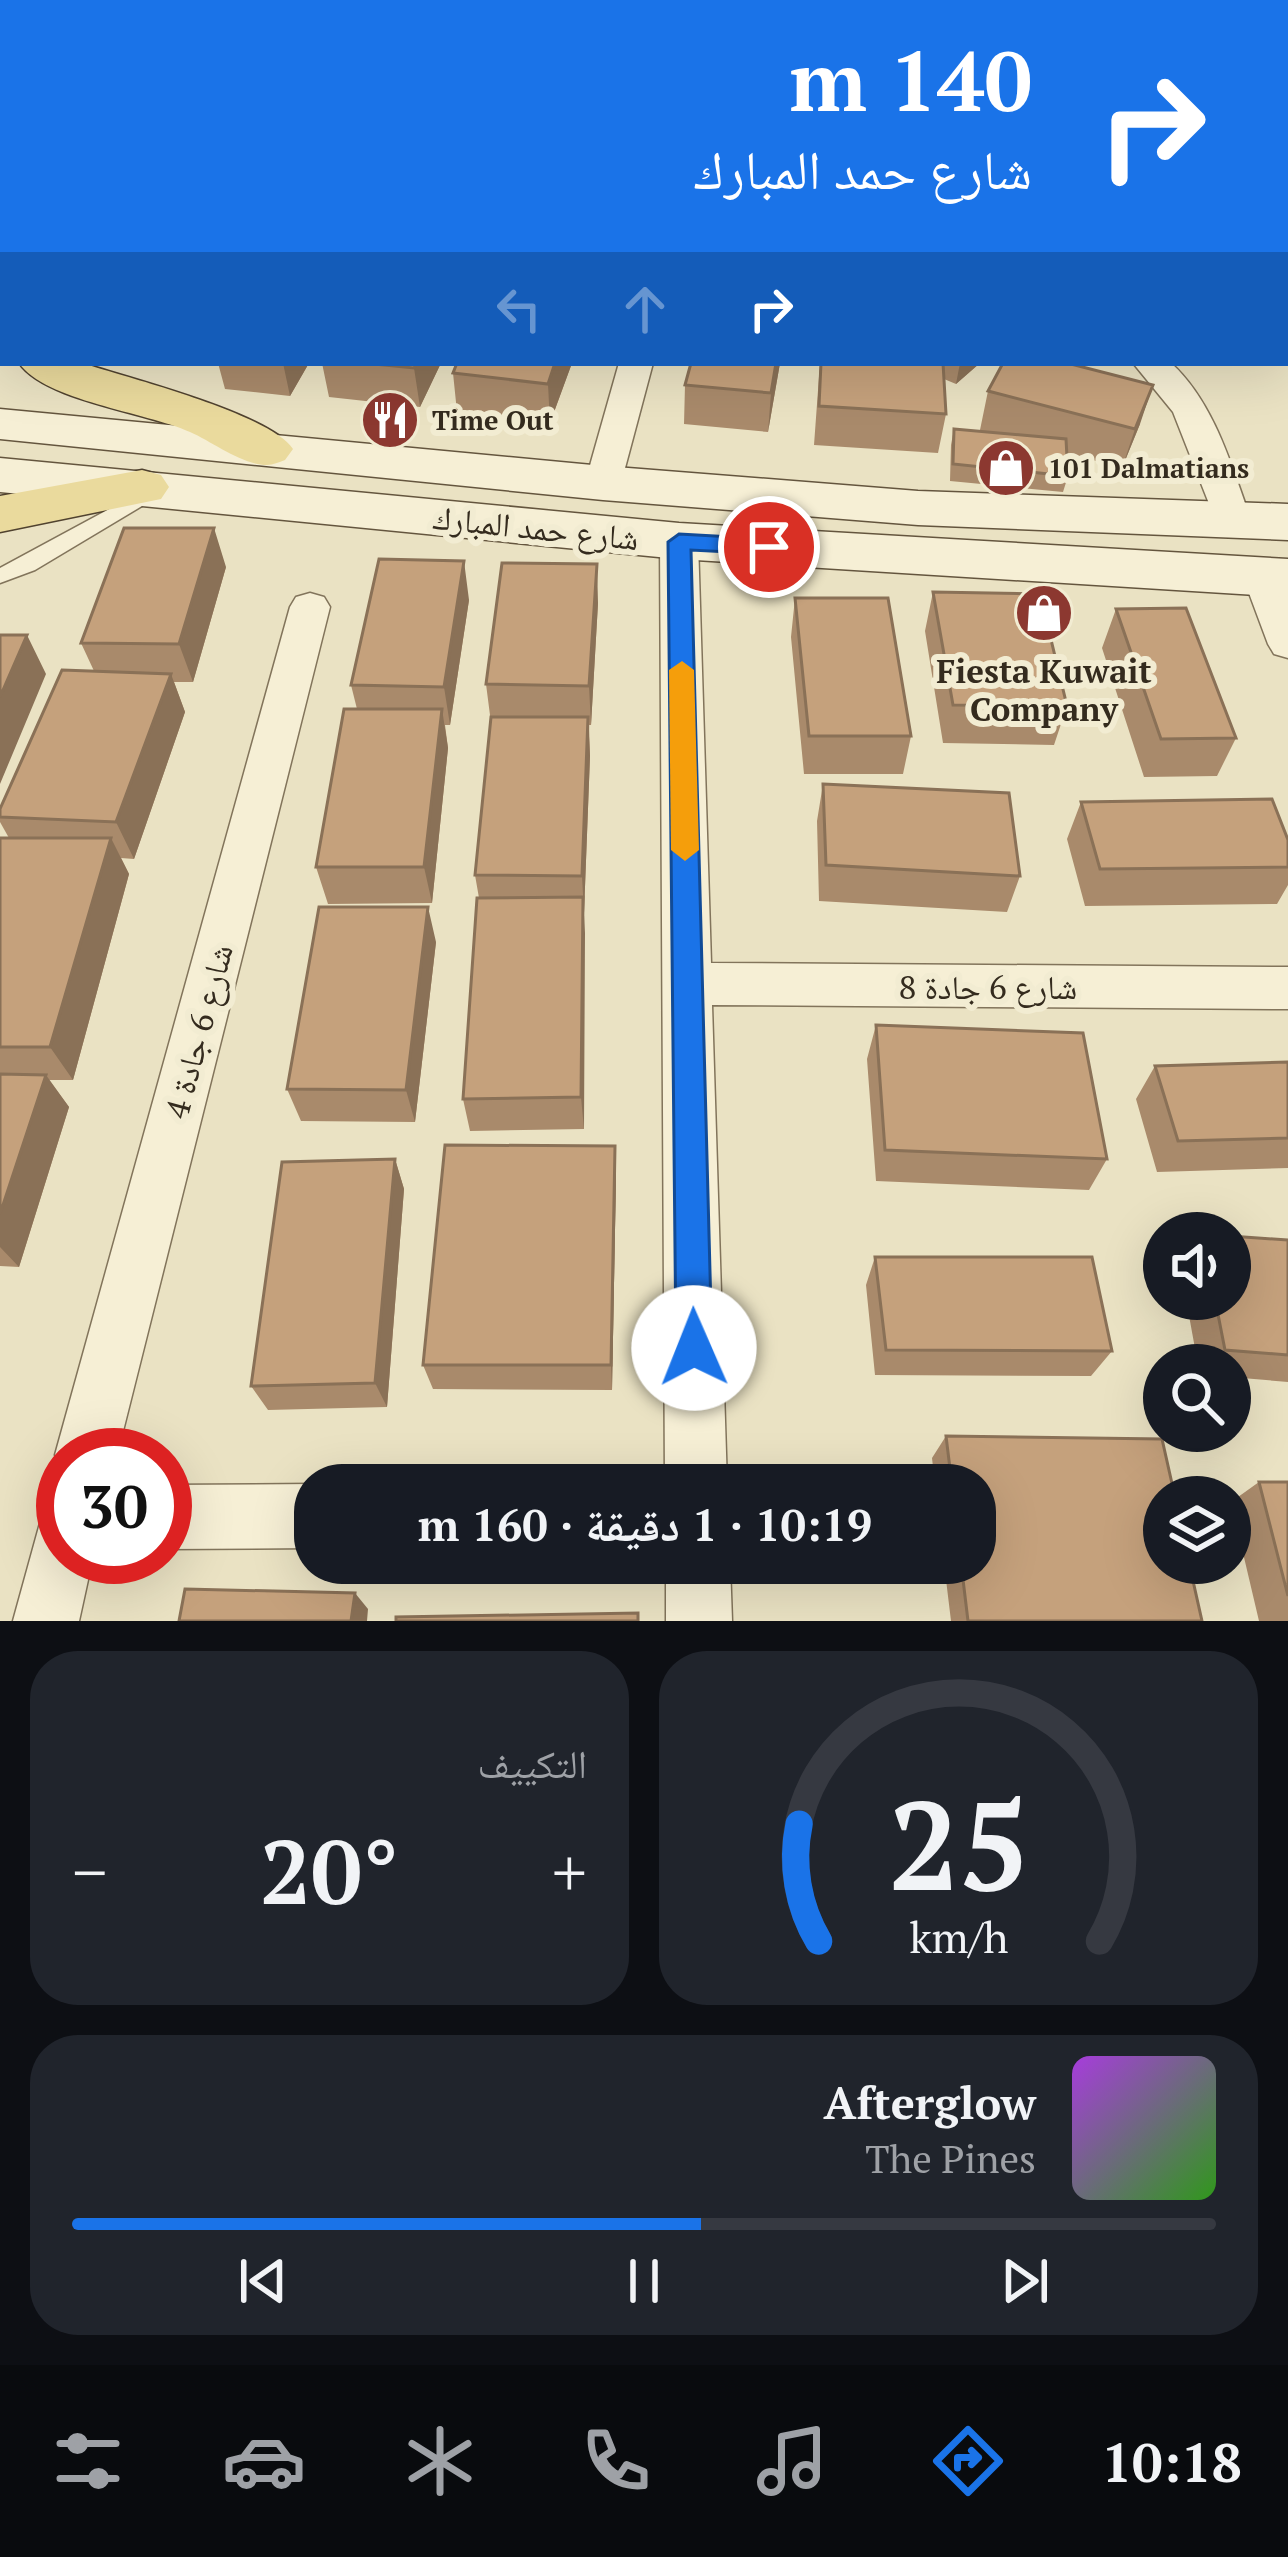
<!DOCTYPE html>
<html lang="ar">
<head>
<meta charset="utf-8">
<style>
  body { margin:0; font-family:"PT Serif","Noto Naskh Arabic",serif; background:#20242c; color:#f1f3f6; direction:rtl; height:100vh; display:flex; flex-direction:column; font-size:45px; white-space:nowrap }
  * { box-sizing:border-box; margin:0 }
  p { font-size:39px; color:#9ea1a6 }
  .icon { flex:none; width:66px; height:66px; fill:none; stroke:currentColor; stroke-width:2; stroke-linecap:round; stroke-linejoin:round }
  .map { position:relative; height:1621px; overflow:hidden; direction:ltr }
  .panel { display:flex; flex-direction:column; gap:30px; padding:30px; background:#0d0f14; flex:1 }
  .panel>* { flex:none }
  .banner { position:absolute; left:0px; top:0px; width:1290px; height:366px; box-shadow:0 12px 48px #0002; direction:rtl; background:#1a73e8; color:#fff; overflow:hidden }
  .controls { position:absolute; left:1143px; top:1212px; display:grid; gap:24px }
  .controls a { display:grid; place-items:center; width:108px; height:108px; border-radius:50%; background:#171b24; box-shadow:0 12px 48px #0002; font-size:60px }
  .speed { position:absolute; left:36px; top:1428px; display:flex; gap:24px; font-size:60px; font-weight:700; text-align:center }
  .speed>* { display:grid; place-content:center; width:156px; height:156px; border-radius:50%; background:#171b24; box-shadow:0 12px 48px #0002; line-height:1 }
  .speed .limit { border:18px solid #d22; background:#fff; color:#111 }
  .pin { position:absolute; display:grid; place-items:center; width:102px; height:102px; color:#fff; margin:-51px; border:6px solid #fff; border-radius:50%; box-shadow:0 3px 12px #0007 }
  .me { position:absolute; width:132px; margin:-66px; rotate:359deg; stroke-linejoin:round; filter:drop-shadow(0 0 9px #0008) }
  .turn { display:flex; align-items:center; gap:42px; height:252px; padding:0 60px; font-size:54px }
  .turn .icon { width:156px; height:156px; stroke-width:2.5 }
  .turn b { display:block; font-size:84px; line-height:102px }
  .lanes { display:flex; align-items:center; height:114px; padding:0 60px; background:#0003; justify-content:center; gap:60px; direction:ltr }
  .lanes .off { opacity:.35 }
  .big { font-size:90px; font-weight:800; line-height:1.1 }
  .panel .widget { flex:1; display:flex; flex-direction:column; justify-content:center; gap:18px; min-width:0; padding:0 42px; border-radius:48px; background:#20242c }
  .panel .dial { align-items:center; gap:0 }
  .dial svg { height:312px; overflow:visible; fill:none; stroke:#363941; stroke-width:7; stroke-linecap:round; text-anchor:middle }
  .dial text { fill:#f1f3f6; stroke:none }
  .song { display:flex; align-items:center; gap:36px }
  .cover { width:144px; height:144px; border-radius:18px; background:linear-gradient(135deg,hsl(280 70% 55%),hsl(110 70% 35%)) }
  .played { height:12px; border-radius:6px; background:linear-gradient(90deg,#1a73e8 55%,#363941 55%) }
  .keys { display:flex; justify-content:space-around; direction:ltr }
  .heat { display:flex; justify-content:space-between; align-items:center; font-size:66px; direction:ltr }
  .panel .tiles { flex:1; display:grid; gap:30px; grid-template-columns:1fr 1fr }
  .widget:last-child { grid-column:span 2 }
  .trip { position:absolute; left:294px; top:1464px; width:702px; height:120px; border-radius:48px; background:#171b24; box-shadow:0 12px 48px #0002; font-weight:800; line-height:120px; text-align:center; direction:rtl }
  .dock { display:flex; height:192px; justify-content:space-around; align-items:center; background:#090b0e; color:#9ea1a6 }
  .dock .icon { width:84px; height:84px }
  .dock .current { color:#1a73e8 }
  .dock b { font-size:54px; color:#f1f3f6 }
  .map>svg:first-child { display:block }
</style>
</head>
<body>
<div class="map">
<svg width="1288" height="1621" viewBox="0 0 1288 1621">
  <rect width="100%" height="100%" fill="#eae2c3"/>
  <g fill="none" stroke-linecap="round" stroke-linejoin="round">
    <defs>
      <path id="lane" d="M1287,161H1288V169H1287Z
        M150,487L157,489V497L35,570L0,583V568Z"/>
      <path id="street" d="M670,0H695L668,3Z
        M1287,214H1288V232H1287Z
        M619,363H653L621,483L616,491H590L585,483Z
        M1133,363H1171C1214,402 1232,467 1251,520L1245,529H1219L1173,412Z
        M679,529L692,532L698,541L711,963L1288,967V1009L712,1005L727,1485H665L660,541L666,532Z
        M1262,564L1276,568L1288,593V658L1274,654L1268,644L1243,577L1248,568Z
        M310,593L324,597L330,607L117,1455H63V1474L55,1455L290,607L296,597Z
        M315,1484V1548L165,1549V1485Z
        M63,1514V1557H93L79,1621H13L40,1523Z
        M666,1563H730L732,1621H666Z"/>
      <path id="secondary" d="M1287,29H1288V51H1287Z
        M0,409L603,466L918,491L1288,504V540L918,525L603,500L0,439Z
        M0,458L679,523L1288,559V597L679,559L0,492Z"/>
      <path id="primary" d="M0,0H20L3,3L0,12Z
        M2,179L3,213L0,214V180Z
        M0,312L3,313V343L0,342Z
        M19,363C39,363 66,359 85,364C129,378 270,414 293,449L285,460C279,462 273,465 267,465C242,465 213,442 190,432C146,412 45,401 19,363Z
        M142,470L161,475L169,487L161,499L0,532V496Z"/>
    </defs>
    <use href="#lane" stroke="#82745b" stroke-width="3"/>
    <use href="#street" stroke="#82745b" stroke-width="3"/>
    <use href="#secondary" stroke="#64553e" stroke-width="3"/>
    <use href="#primary" stroke="#50422f" stroke-width="3"/>
    <use href="#lane" fill="#f6efd5" fill-rule="evenodd"/>
    <use href="#street" fill="#f6efd5" fill-rule="evenodd"/>
    <use href="#secondary" fill="#f6efd5" fill-rule="evenodd"/>
    <use href="#primary" fill="#eada9d" fill-rule="evenodd"/>
  </g>
  <path fill="#a98a6b" d="M477,0H646V3H477Z
    M1114,0H1192V3H1150Z
    M218,363H309L290,396L225,389Z
    M322,363H441L420,407L329,397Z
    M572,363L550,423L457,412L453,373Z
    M691,363H780L768,432L684,424L685,385Z
    M820,363H980L956,384L944,379L946,414L938,453L814,445Z
    M1003,363H1074V365L1140,424L1122,468L1067,453L1068,476L1063,492L950,481L951,445L954,429L986,432L980,430L988,391Z
    M226,567L193,682H174L185,712L134,859L121,858L129,874L73,1080H49L69,1107L19,1267L0,1266V838H9L0,822V809L94,671L81,643Z
    M933,592L1067,706L1054,745L943,743L925,631Z
    M795,598L911,736L903,774H804L791,637Z
    M469,600L450,725H445L448,748L432,903L328,904L316,867L357,709L351,685Z
    M598,603L591,725H589L590,756L584,913V1129L470,1131L463,1099L479,898L475,875L491,723L486,684Z
    M1116,609L1236,738L1217,776L1144,777L1102,648Z
    M823,784L1020,876L1007,912L819,901L817,821Z
    M1081,802L1288,840V885L1277,904L1085,906L1067,839Z
    M436,942L415,1122L301,1121L287,1089Z
    M876,1025L1107,1159L1089,1190L876,1181L867,1059Z
    M1288,1062V1168L1157,1172L1136,1099L1155,1066Z
    M395,1159L404,1189L387,1407L268,1410L251,1386Z
    M616,1177L612,1390L433,1389L423,1365Z
    M1288,1240V1382L1230,1377V1365H1198L1186,1299H1230Z
    M875,1257L1112,1351L1091,1376L875,1375L866,1285Z
    M946,1436L1202,1621H951L944,1563H975V1485H935L932,1458Z
    M1259,1482H1288V1621H1259L1231,1502Z"/>
  <path fill="#8a7157" d="M616,0H646V3H615Z
    M283,363H309L290,396Z
    M417,363H441L420,407L414,368Z
    M555,363H572L550,423L548,384Z
    M776,363H780L768,432L771,393Z
    M960,363H980L956,384Z
    M1153,385L1140,424L1122,468L1135,429Z
    M214,528L226,567L193,682L179,644Z
    M464,561L469,600L450,725L444,687Z
    M597,564L598,603L591,725L589,686Z
    M27,635L46,674L0,784V697Z
    M171,674L185,712L134,859L116,822Z
    M442,709L448,748L432,903L424,867Z
    M588,717L590,756L584,913L582,876Z
    M111,838L129,874L73,1080L50,1047Z
    M583,897L585,933L584,1129L581,1097Z
    M428,907L436,942L415,1122L406,1090Z
    M46,1075L69,1107L19,1267L0,1247V1214Z
    M615,1146L616,1177L612,1390L611,1365Z
    M395,1159L404,1189L387,1407L375,1383Z
    M355,1593L368,1609L367,1621H351Z"/>
  <path fill="#c5a17c" stroke="#8a7157" stroke-width="3" d="M833,0H931L928,3H829Z
    M364,363H417L414,368Z
    M457,363H555L548,384L453,373Z
    M691,363H776L771,393L685,385Z
    M821,363H943L946,414L819,406Z
    M1003,363H1067L1153,385L1135,429L988,391Z
    M954,429L1066,439L1068,476L953,464Z
    M124,528H214L179,644L81,643Z
    M379,559L464,561L444,687L351,685Z
    M502,563L597,564L589,686L486,684Z
    M933,592L1040,594L1067,706L953,705Z
    M795,598H888L911,736H809Z
    M1186,608L1236,738L1161,739L1116,609Z
    M0,635H27L0,697Z
    M62,670L171,674L116,822L0,817V809Z
    M344,709H442L424,867H316Z
    M491,717H588L582,876L475,875Z
    M823,784L1009,793L1020,876L826,865Z
    M1272,799L1288,840V867L1100,869L1081,802Z
    M0,838H111L50,1047H0Z
    M583,897L581,1097L463,1099L477,898Z
    M319,907H428L406,1090L287,1089Z
    M876,1025L1083,1033L1107,1159L885,1150Z
    M1288,1062V1138L1178,1141L1155,1066Z
    M0,1074L46,1075L0,1214Z
    M445,1145L615,1146L611,1365H423Z
    M395,1159L375,1383L251,1386L282,1162Z
    M1230,1236L1288,1240V1355L1225,1350L1215,1299H1230Z
    M875,1257H1092L1112,1351L886,1350Z
    M946,1436L1162,1439L1175,1497H1164V1563H1189L1202,1621H968L961,1563H975V1485H952Z
    M1259,1482H1288V1596Z
    M185,1589L355,1593L351,1621H179Z
    M638,1613V1621H396V1617Z"/>
  <path fill="#1a73e8" stroke="#114b97" stroke-width="3" d="M679,534L769,539L780,547L769,554L691,550L712,1348L707,1361L694,1366L681,1361L676,1348L668,542Z"/>
  <path fill="#f59e0b" d="M682,661L694,670L699,850L685,861L671,850L669,670Z"/>
  <defs>
    <symbol id="restaurant-disc" viewBox="-11 -11 22 22"><circle r="9.5" fill="#8c3830" stroke="#f2ecd2"/><path d="M-5-6h1v4h1v-4h1v4h1v-4h1v5L-1.5 .5V6h-2V.5L-5-1ZM5-6V6H3V1.5H1.5Q1.5-4 5-6Z" fill="#fff"/></symbol>
    <symbol id="shop-disc" viewBox="-11 -11 22 22"><circle r="9.5" fill="#8c3830" stroke="#f2ecd2"/><path d="M-5-2.5h2.3a2.7 3.5 0 0 1 5.4 0H5L5.5 6h-11ZM-1.5-2.5h3a1.5 2.3 0 0 0-3 0Z" fill="#fff"/></symbol>
  </defs>
  <g fill-rule="evenodd">
    <use href="#restaurant-disc" x="357" y="387" width="66" height="66"/>
    <use href="#shop-disc" x="973" y="435" width="66" height="66"/>
    <use href="#shop-disc" x="1011" y="580" width="66" height="66"/>
  </g>
  <g text-anchor="middle" dominant-baseline="central" stroke-width="12" stroke-linejoin="round" paint-order="stroke">
    <g font-size="27" font-weight="bold" fill="#342b1e" stroke="#f2ecd2" text-anchor="start">
      <text x="432" y="420">Time Out</text>
      <text x="1048" y="468">101 Dalmatians</text>
    </g>
    <g font-size="33" fill="#342b1e" stroke="#f2ecd2">
      <text transform="translate(536 527) rotate(6)">شارع حمد المبارك</text>
      <text x="988" y="986">شارع 6 جادة 8</text>
      <text transform="translate(198 1031) rotate(-75)">شارع 6 جادة 4</text>
    </g>
    <g font-size="33" font-weight="bold" fill="#342b1e" stroke="#f2ecd2">
      <text x="1044" y="670">Fiesta Kuwait<tspan x="1044" dy="38">Company</tspan></text>
    </g>
  </g>
</svg>
<div class="controls">
<a><svg class="icon" aria-label="sound" viewBox="0 0 24 24"><path d="M4 9h4l5-4v14l-5-4H4zM17 9q2 3 0 6"/></svg></a>
<a><svg class="icon" aria-label="search" viewBox="0 0 24 24"><circle cx="10" cy="10" r="6"/><path d="M15 15l6 6"/></svg></a>
<a><svg class="icon" aria-label="layers" viewBox="0 0 24 24"><path d="M12 4l9 5-9 5-9-5zM3 14l9 5 9-5"/></svg></a>
</div>
<div class="speed"><div class="limit">30</div></div>
<div class="pin" style="left:769px;top:547px;background:#d93025"><svg class="icon" aria-label="arrive" viewBox="0 0 24 24"><path d="M6 21V4h12l-3 4 3 4H6"/></svg></div>
<svg class="me" style="left:694px;top:1348px" viewBox="-20 -20 40 40"><circle r="19" fill="#fff"/><path d="M0-13L10 11 0 6-10 11z" fill="#1a73e8"/></svg>
<div class="trip">10:19 · 1 دقيقة · 160 m</div>
<div class="banner">
<div class="turn"><svg class="icon" aria-label="right" viewBox="0 0 24 24"><path d="M7 20v-9h11M14 6l5 5-5 5"/></svg><div><b>140 m</b>شارع حمد المبارك</div></div>
<div class="lanes"><svg class="icon off" aria-label="left" viewBox="0 0 24 24"><path d="M17 20v-9H6M10 6l-5 5 5 5"/></svg><svg class="icon off" aria-label="ahead" viewBox="0 0 24 24"><path d="M12 20V5M6 11l6-6 6 6"/></svg><svg class="icon" aria-label="right" viewBox="0 0 24 24"><path d="M7 20v-9h11M14 6l5 5-5 5"/></svg></div>
</div>
</div>
<section class="panel">
<div class="tiles">
<div class="widget dial"><svg viewBox="0 0 100 80">
<path d="M14 69A42 42 0 1 1 86 69"/>
<path d="M14 69A42 42 0 0 1 9 39" stroke="#1a73e8"/>
<text x="50" y="56" font-size="32" font-weight="700">25</text>
<text x="50" y="72" font-size="11">km/h</text>
</svg></div>
<div class="widget"><p>التكييف</p>
<div class="heat"><a>−</a><b class="big">20°</b><a>+</a></div>
</div>
<div class="widget">
<div class="song"><i class="cover"></i><div><b>Afterglow</b><p>The Pines</p></div></div>
<div class="played"></div>
<div class="keys"><svg class="icon" aria-label="previous" viewBox="0 0 24 24"><path d="M18 5L8 12l10 7zM5 5v14"/></svg><svg class="icon" aria-label="pause" viewBox="0 0 24 24"><path d="M8 5v14M16 5v14"/></svg><svg class="icon" aria-label="next" viewBox="0 0 24 24"><path d="M6 5l10 7-10 7zM19 5v14"/></svg></div>
</div>
</div>
</section>
<nav class="dock">
<b>10:18</b>
<svg class="icon current" aria-label="directions" viewBox="0 0 24 24"><path d="M12 3l9 9-9 9-9-9zM9 14v-3h6M13 9l2 2-2 2"/></svg>
<svg class="icon" aria-label="music" viewBox="0 0 24 24"><path d="M9 18V5l10-2v13"/><circle cx="6" cy="18" r="3"/><circle cx="16" cy="16" r="3"/></svg>
<svg class="icon" aria-label="phone" viewBox="0 0 24 24"><path d="M5 4h4l2 5-3 2q2 4 5 5l2-3 5 2v4C11 20 4 13 5 4z"/></svg>
<svg class="icon" aria-label="climate" viewBox="0 0 24 24"><path d="M12 3v18M4 7l16 10M4 17L20 7"/></svg>
<svg class="icon" aria-label="car" viewBox="0 0 24 24"><path d="M5 17H2v-5l4-1 3-4h7l3 4 3 1v5h-3M9 17h6M6 11h13"/><circle cx="7" cy="17" r="2"/><circle cx="17" cy="17" r="2"/></svg>
<svg class="icon" aria-label="filters" viewBox="0 0 24 24"><path d="M4 7h16M4 17h16"/><circle cx="9" cy="7" r="2"/><circle cx="15" cy="17" r="2"/></svg>
</nav>
</body>
</html>
